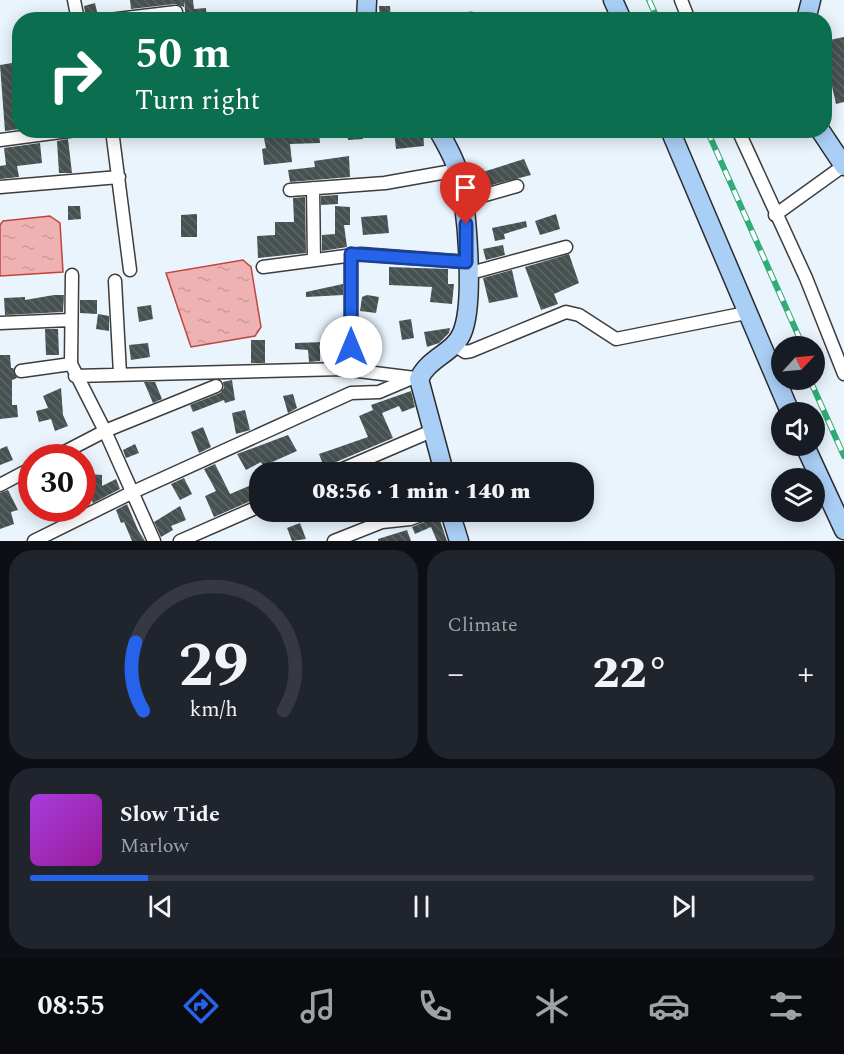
<!DOCTYPE html>
<html lang="en">
<head>
<meta charset="utf-8">
<style>
  body { margin:0; font-family:Spectral,serif; background:#20242c; color:#f1f3f6; height:100vh; display:flex; flex-direction:column; font-size:22px; white-space:nowrap }
  * { box-sizing:border-box; margin:0 }
  p { font-size:20px; color:#9ea1a6 }
  .icon { flex:none; width:33px; height:33px; fill:none; stroke:currentColor; stroke-width:2; stroke-linecap:round; stroke-linejoin:round }
  .map { position:relative; height:541px; overflow:hidden }
  .drawer { display:flex; flex-direction:column; gap:9px; padding:9px; background:#0d0f14; flex:1 }
  .drawer>* { flex:none }
  .hud { position:absolute; left:12px; top:12px; width:820px; height:126px; border-radius:24px; box-shadow:0 3px 15px #0003; background:#0b6e4f; color:#fff; overflow:hidden }
  .needle { width:39px; rotate:64deg }
  .fabs { position:absolute; left:771px; top:336px; display:grid; gap:12px }
  .fabs a { display:grid; place-items:center; width:54px; height:54px; border-radius:50%; background:#171b24; box-shadow:0 3px 15px #0003; font-size:30px }
  .speed { position:absolute; left:18px; top:444px; display:flex; gap:12px; font-size:30px; font-weight:700; text-align:center }
  .speed>* { display:grid; place-content:center; width:78px; height:78px; border-radius:50%; background:#171b24; box-shadow:0 3px 15px #0003; line-height:1 }
  .speed .limit { border:9px solid #d22; background:#fff; color:#111 }
  .pin { position:absolute; display:grid; place-items:center; width:51px; height:51px; color:#fff; margin:-62px -26px; border-radius:50% 50% 50% 0; rotate:-45deg; box-shadow:0 0 6px #0007 }
  .pin .icon { rotate:45deg }
  .me { position:absolute; width:66px; margin:-33px; rotate:0deg; stroke-linejoin:round; filter:drop-shadow(0 0 4px #0008) }
  .turn { display:flex; align-items:center; gap:21px; height:126px; padding:0 24px; font-size:27px }
  .turn .icon { width:78px; height:78px; stroke-width:2.5 }
  .turn b { display:block; font-size:42px; line-height:51px }
  .big { font-size:45px; font-weight:800; line-height:1.1 }
  .drawer .card { flex:1; display:flex; flex-direction:column; justify-content:center; gap:9px; min-width:0; padding:0 21px; border-radius:24px; background:#20242c }
  .drawer .dial { align-items:center; gap:0 }
  .dial svg { height:156px; overflow:visible; fill:none; stroke:#363941; stroke-width:7; stroke-linecap:round; text-anchor:middle }
  .dial text { fill:#f1f3f6; stroke:none }
  .song { display:flex; align-items:center; gap:18px }
  .cover { width:72px; height:72px; border-radius:9px; background:linear-gradient(135deg,hsl(280 70% 55%),hsl(300 70% 35%)) }
  .played { height:6px; border-radius:3px; background:linear-gradient(90deg,#2563eb 15%,#363941 15%) }
  .keys { display:flex; justify-content:space-around; direction:ltr }
  .heat { display:flex; justify-content:space-between; align-items:center; font-size:33px; direction:ltr }
  .drawer .tiles { flex:1; display:grid; gap:9px; grid-template-columns:1fr 1fr }
  .card:last-child { grid-column:span 2 }
  .trip { position:absolute; left:249px; top:462px; width:345px; height:60px; border-radius:24px; background:#171b24; box-shadow:0 3px 15px #0003; font-weight:800; line-height:60px; text-align:center }
  .dock { display:flex; height:96px; justify-content:space-around; align-items:center; background:#090b0e; color:#9ea1a6 }
  .dock .icon { width:42px; height:42px }
  .dock .selected { color:#2563eb }
  .dock b { font-size:27px; color:#f1f3f6 }
  .map>svg:first-child { display:block }
</style>
</head>
<body>
<div class="map">
<svg width="844" height="541" viewBox="0 0 844 541">
  <defs>
    <pattern id="water-ripples" width="26" height="14" patternUnits="userSpaceOnUse" patternTransform="scale(1.5)"><rect width="26" height="14" fill="#efb2b2"/><path d="M2 4q2-2 4 0t4 0M15 11q2-2 4 0t4 0" fill="none" stroke="#cc9898"/></pattern>
    <pattern id="building-back-hatch" width="6" height="6" patternUnits="userSpaceOnUse" patternTransform="scale(1.5)"><rect width="6" height="6" fill="#475151"/><path d="M-1 5l2 2M0 0l6 6M5-1l2 2" fill="none" stroke="#5d6565"/></pattern>
  </defs>
  <rect width="100%" height="100%" fill="#e9f4fd"/>
  <path fill="url(#water-ripples)" stroke="#c04440" stroke-width="1.5" d="M50,216L60,223L63,272L0,276V225L3,221Z
    M243,260L251,267L261,327L255,336L191,347L166,273Z"/>
  <path fill="url(#building-back-hatch)" d="M130,0H184V7L175,4L131,9Z
    M184,0H193L194,9L206,8L207,20H186Z
    M95,3L98,16L86,19L84,6Z
    M379,6H390L391,20H380Z
    M844,37V102L836,104L825,55V41Z
    M12,63L16,87L20,86V107H16L19,129L5,131L0,65Z
    M286,130H319L320,143L290,144L292,162L264,165L262,149L266,148L263,134Z
    M347,130H362L363,139L348,140Z
    M394,130H423L424,146L396,149Z
    M68,139L72,173H59L57,141Z
    M40,143L42,163L17,166L19,177L0,179V166L6,165L4,148Z
    M349,156L350,177L290,182L288,170L315,167L314,161Z
    M524,159L531,175L488,186L483,172Z
    M338,195V204L321,205V196Z
    M305,197L306,253L258,258L257,236L275,235V222H294L293,198Z
    M68,206H80L81,219L68,220Z
    M335,206L350,207V225H344L347,247L322,251V235L335,234Z
    M197,214V237H181V215Z
    M556,214L560,229L540,235L535,221Z
    M387,215L389,233L363,235L361,217Z
    M526,221L527,227L504,234L505,239L495,241L492,228Z
    M503,245L505,255L486,260L483,249Z
    M569,254L579,283L554,294L558,304L541,310L525,267Z
    M389,267L448,269V284H454L452,304L430,302L432,287L389,285Z
    M512,270L518,297L489,303L483,278Z
    M343,284V295L306,297V292Z
    M54,295H64L63,312L5,315L4,298L25,297V300Z
    M367,295L379,297L376,313L360,311L362,297Z
    M80,300H97V314L80,313Z
    M151,305L153,319L139,322L137,307Z
    M98,314L109,316V331L96,329Z
    M411,319L414,338L402,340L399,321Z
    M450,328L449,333L439,343L427,347L424,332Z
    M45,329H58L59,355H46Z
    M325,333L343,335V348L334,347L333,352L320,351V361L309,362L308,350L295,349V343L324,342Z
    M251,340H265V363H251Z
    M148,343L150,357L131,360L129,345Z
    M0,355H10L11,368H13L17,378L12,380V405H17L18,417L0,419Z
    M232,380L235,400L225,403L224,400L193,412L190,405L220,393L224,388L223,382Z
    M144,382H155L162,399L153,403Z
    M61,388L63,415L68,426L55,431L51,419L39,422L36,411L48,408L43,396Z
    M411,391L415,407L402,412L399,406L382,413L393,438L324,467L319,454L368,437L359,416L373,410L371,405Z
    M293,394L297,408L288,413L283,396Z
    M245,410L250,430L236,434L232,413Z
    M203,427L211,447L199,453L191,432Z
    M288,435L297,451L263,466L261,462L246,470L237,454Z
    M135,444L139,453L126,458L123,450Z
    M7,446L13,460L0,465V449Z
    M215,464L230,494L249,486L255,499L214,517L205,496L216,491L204,469Z
    M89,474L102,475V486L116,479L120,489L93,503L88,491Z
    M184,478L192,494L180,500L171,484Z
    M8,490L18,510L11,512L14,524L0,529V493Z
    M127,504L138,530L145,541H132L124,522L121,523L116,510Z
    M180,506L186,520L171,526L173,530L161,537L154,522Z
    M437,512L447,541H437L431,527L415,534L412,527L432,519Z
    M300,523L306,539L292,541L287,528Z
    M407,530L411,541H378V539Z"/>
  <g fill="none" stroke-linecap="round" stroke-linejoin="round">
    <defs>
      <path id="street" d="M74,0L78,20
        M681,0L689,20
        M109,20L176,12
        M471,20V19
        M112,130L130,270
        M738,130L806,278L844,374
        M0,140L76,130
        M0,187L119,177
        M313,188L314,260
        M290,190L385,183L458,170
        M464,201L517,186
        M775,215L843,166
        M351,254V370
        M263,267L361,254L467,262
        M467,274L566,247
        M72,275L71,364L105,431L154,541
        M115,281L120,374
        M0,323L70,320
        M454,345L465,352L471,351L566,312L579,315L616,339L746,313
        M21,371L71,364
        M75,376L342,369L415,378
        M53,458L105,431L216,386
        M336,472L434,430
        M0,485L32,468
        M34,541L133,492L351,393L379,392L412,378
        M180,541L260,506
        M334,541L382,522L410,519L429,512"/>
      <path id="secondary" d="M613,0L622,20
        M366,20L367,0
        M806,20L811,0
        M438,130C446,144 454,157 458,172C467,203 475,303 462,333C454,353 428,358 419,379L444,472
        M670,130L790,412
        M820,130L844,166
        M805,446L844,530
        M450,512L459,541"/>
    </defs>
    <use href="#street" stroke="#3d3d3d" stroke-width="15"/>
    <use href="#secondary" stroke="#2c2c2c" stroke-width="21"/>
    <use href="#street" stroke="#fff" stroke-width="12"/>
    <use href="#secondary" stroke="#aacff7" stroke-width="18"/>
    <defs>
      <path id="rail" d="M649,0L658,20
        M707,130L803,346
        M810,380L844,456"/>
    </defs>
    <use href="#rail" stroke="#30ac78" stroke-width="6"/>
    <use href="#rail" stroke="#fff" stroke-width="4" stroke-dasharray="11" stroke-linecap="butt"/>
  </g>
  <g fill="none" stroke-linecap="round" stroke-linejoin="round">
    <defs>
      <path id="route" d="M351,347V254L466,262V224"/>
    </defs>
    <use href="#route" stroke="#184099" stroke-width="15"/>
    <use href="#route" stroke="#2563eb" stroke-width="10"/>
  </g>
</svg>
<div class="fabs">
<a><svg class="needle" viewBox="-14 -14 28 28"><path d="M0-13l5 13h-10z" fill="#e53935"/><path d="M0 13l5-13h-10z" fill="#9ea1a6"/></svg></a>
<a><svg class="icon" aria-label="sound" viewBox="0 0 24 24"><path d="M4 9h4l5-4v14l-5-4H4zM17 9q2 3 0 6"/></svg></a>
<a><svg class="icon" aria-label="layers" viewBox="0 0 24 24"><path d="M12 4l9 5-9 5-9-5zM3 14l9 5 9-5"/></svg></a>
</div>
<div class="speed"><div class="limit">30</div></div>
<div class="pin" style="left:466px;top:224px;background:#d93025"><svg class="icon" aria-label="arrive" viewBox="0 0 24 24"><path d="M6 21V4h12l-3 4 3 4H6"/></svg></div>
<svg class="me" style="left:351px;top:347px" viewBox="-20 -20 40 40"><circle r="19" fill="#fff"/><path d="M0-13L10 11 0 6-10 11z" fill="#2563eb"/></svg>
<div class="trip">08:56 · 1 min · 140 m</div>
<div class="hud">
<div class="turn"><svg class="icon" aria-label="right" viewBox="0 0 24 24"><path d="M7 20v-9h11M14 6l5 5-5 5"/></svg><div><b>50 m</b>Turn right</div></div>
</div>
</div>
<section class="drawer">
<div class="tiles">
<div class="card dial"><svg viewBox="0 0 100 80">
<path d="M14 69A42 42 0 1 1 86 69"/>
<path d="M14 69A42 42 0 0 1 10 34" stroke="#2563eb"/>
<text x="50" y="56" font-size="32" font-weight="700">29</text>
<text x="50" y="72" font-size="11">km/h</text>
</svg></div>
<div class="card"><p>Climate</p>
<div class="heat"><a>−</a><b class="big">22°</b><a>+</a></div>
</div>
<div class="card">
<div class="song"><i class="cover"></i><div><b>Slow Tide</b><p>Marlow</p></div></div>
<div class="played"></div>
<div class="keys"><svg class="icon" aria-label="previous" viewBox="0 0 24 24"><path d="M18 5L8 12l10 7zM5 5v14"/></svg><svg class="icon" aria-label="pause" viewBox="0 0 24 24"><path d="M8 5v14M16 5v14"/></svg><svg class="icon" aria-label="next" viewBox="0 0 24 24"><path d="M6 5l10 7-10 7zM19 5v14"/></svg></div>
</div>
</div>
</section>
<nav class="dock">
<b>08:55</b>
<svg class="icon selected" aria-label="directions" viewBox="0 0 24 24"><path d="M12 3l9 9-9 9-9-9zM9 14v-3h6M13 9l2 2-2 2"/></svg>
<svg class="icon" aria-label="music" viewBox="0 0 24 24"><path d="M9 18V5l10-2v13"/><circle cx="6" cy="18" r="3"/><circle cx="16" cy="16" r="3"/></svg>
<svg class="icon" aria-label="phone" viewBox="0 0 24 24"><path d="M5 4h4l2 5-3 2q2 4 5 5l2-3 5 2v4C11 20 4 13 5 4z"/></svg>
<svg class="icon" aria-label="climate" viewBox="0 0 24 24"><path d="M12 3v18M4 7l16 10M4 17L20 7"/></svg>
<svg class="icon" aria-label="car" viewBox="0 0 24 24"><path d="M5 17H2v-5l4-1 3-4h7l3 4 3 1v5h-3M9 17h6M6 11h13"/><circle cx="7" cy="17" r="2"/><circle cx="17" cy="17" r="2"/></svg>
<svg class="icon" aria-label="filters" viewBox="0 0 24 24"><path d="M4 7h16M4 17h16"/><circle cx="9" cy="7" r="2"/><circle cx="15" cy="17" r="2"/></svg>
</nav>
</body>
</html>
